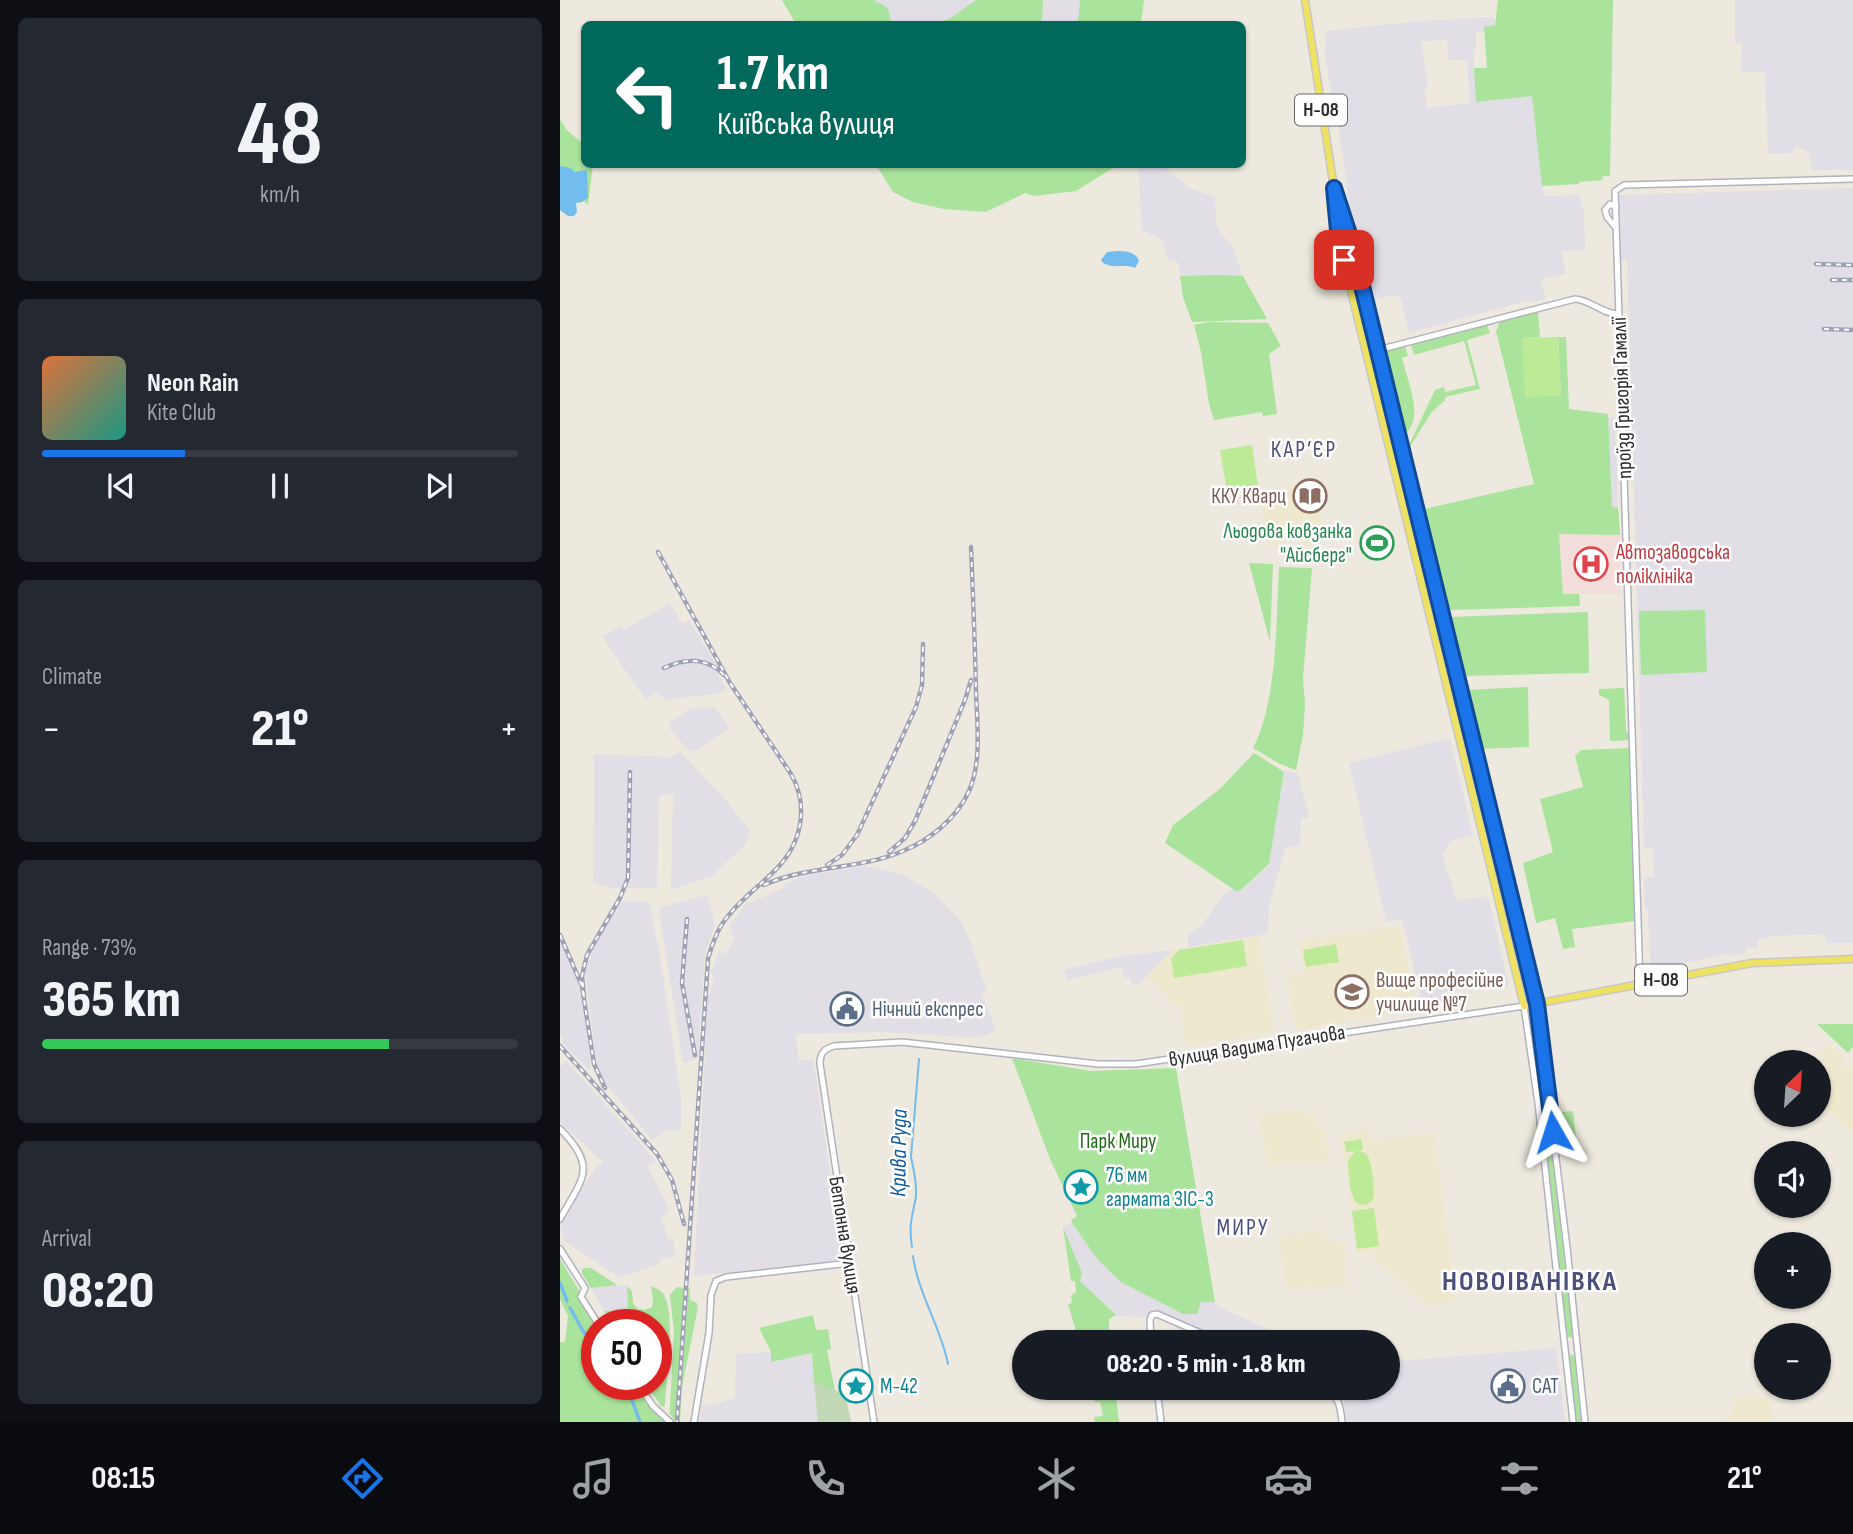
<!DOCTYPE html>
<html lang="en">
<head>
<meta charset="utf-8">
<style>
  body { margin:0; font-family:"Sofia Sans Condensed",sans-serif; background:#242831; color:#f1f3f6; height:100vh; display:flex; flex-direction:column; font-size:26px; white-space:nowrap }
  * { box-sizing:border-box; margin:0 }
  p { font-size:23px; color:#9ea1a6 }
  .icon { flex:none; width:38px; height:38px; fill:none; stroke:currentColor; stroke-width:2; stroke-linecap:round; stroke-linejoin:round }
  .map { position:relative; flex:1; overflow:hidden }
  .details { display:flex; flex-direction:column; gap:18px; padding:18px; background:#0d0f14; width:560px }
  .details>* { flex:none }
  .banner { position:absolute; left:21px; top:21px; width:665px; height:147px; border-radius:10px; box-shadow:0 2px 5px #0004; background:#00695c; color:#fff; overflow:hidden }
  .needle { width:46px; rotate:25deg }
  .buttons { position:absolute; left:1194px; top:1050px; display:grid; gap:14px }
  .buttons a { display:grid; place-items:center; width:77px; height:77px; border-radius:50%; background:#171b24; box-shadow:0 2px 5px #0004; font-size:35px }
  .speed { position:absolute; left:21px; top:1309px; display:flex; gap:14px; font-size:35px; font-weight:700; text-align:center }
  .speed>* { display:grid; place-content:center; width:91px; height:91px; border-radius:50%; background:#171b24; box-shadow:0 2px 5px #0004; line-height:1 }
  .speed .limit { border:10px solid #d22; background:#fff; color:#111 }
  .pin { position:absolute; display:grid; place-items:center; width:60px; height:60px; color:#fff; margin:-30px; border-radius:14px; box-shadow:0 4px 10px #0006 }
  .me { position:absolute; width:77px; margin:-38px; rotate:354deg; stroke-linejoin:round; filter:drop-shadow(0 0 5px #0008) }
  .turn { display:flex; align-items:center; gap:24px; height:147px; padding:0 21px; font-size:32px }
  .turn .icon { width:91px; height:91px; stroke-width:2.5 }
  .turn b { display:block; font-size:49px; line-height:60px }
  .big { font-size:52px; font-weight:800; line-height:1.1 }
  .details .card { flex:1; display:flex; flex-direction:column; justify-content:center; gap:10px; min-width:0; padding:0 24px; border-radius:10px; background:#242831 }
  .details .dial { align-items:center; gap:0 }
  .dial b { font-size:91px; line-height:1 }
  .song { display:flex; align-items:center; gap:21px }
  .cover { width:84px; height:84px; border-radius:10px; background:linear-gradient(135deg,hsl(20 70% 55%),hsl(170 70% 35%)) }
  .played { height:7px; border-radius:4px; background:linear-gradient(90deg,#1a73e8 30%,#363941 30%) }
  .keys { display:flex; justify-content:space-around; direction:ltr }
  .heat { display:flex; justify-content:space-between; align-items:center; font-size:38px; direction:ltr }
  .charge { height:10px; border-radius:5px; background:linear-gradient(90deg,#34c759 73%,#363941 0) }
  .trip { position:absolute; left:452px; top:1330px; width:388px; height:70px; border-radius:35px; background:#171b24; box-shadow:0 2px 5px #0004; font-weight:800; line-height:70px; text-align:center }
  .tab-bar { display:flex; height:112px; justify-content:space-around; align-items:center; background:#090b0e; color:#9ea1a6 }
  .tab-bar .icon { width:49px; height:49px }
  .tab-bar .active { color:#1a73e8 }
  .tab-bar b { font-size:32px; color:#f1f3f6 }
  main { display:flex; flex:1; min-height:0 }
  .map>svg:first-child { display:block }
</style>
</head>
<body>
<main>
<section class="details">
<div class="card dial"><b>48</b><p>km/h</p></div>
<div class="card">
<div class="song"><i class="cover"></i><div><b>Neon Rain</b><p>Kite Club</p></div></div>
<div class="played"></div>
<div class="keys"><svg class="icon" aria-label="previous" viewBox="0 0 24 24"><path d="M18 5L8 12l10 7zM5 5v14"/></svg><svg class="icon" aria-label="pause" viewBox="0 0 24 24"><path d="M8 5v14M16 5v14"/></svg><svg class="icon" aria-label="next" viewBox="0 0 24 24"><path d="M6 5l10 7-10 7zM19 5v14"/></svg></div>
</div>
<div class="card"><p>Climate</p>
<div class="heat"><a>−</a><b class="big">21°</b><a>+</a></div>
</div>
<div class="card"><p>Range · 73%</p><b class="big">365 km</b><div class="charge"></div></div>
<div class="card"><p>Arrival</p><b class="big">08:20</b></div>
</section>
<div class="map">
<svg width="1293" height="1422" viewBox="0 0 1293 1422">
  <rect width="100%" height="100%" fill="#ede9de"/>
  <path fill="#e1dee6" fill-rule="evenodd" d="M314,0H416L391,18L374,24L359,21L331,23L328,8Z
    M483,0H520L519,23L482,21Z
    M1175,0H1293V170H1252L1249,153L1236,146L1231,153L1208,154L1205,72H1181L1182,44L1175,43Z
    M934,17L935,26L925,27V32H916V49L913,50L916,102L972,96L984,196L1020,195L1022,209L1024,210L1025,250L1001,251L1006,274L981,279L986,299L973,302L970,300L849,333L841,299L835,295L815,299L790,207L777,115L774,112L764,48L766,46L765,31L860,21ZM887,39L889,60H907L910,103L867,108L865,88L868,87L861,42Z
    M591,165L604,166L630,188L655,197L656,223L660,233L672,245L683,276H620L618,262L607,259L603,240L582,230L578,169Z
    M1293,188V943H1266L1265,934L1210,936L1198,940V947H1186V953L1171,956L1168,954L1090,970L1088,910L1085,909L1084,878L1094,877L1093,848L1084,847L1067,260L1061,259L1059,195Z
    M1048,417H1055L1058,508H1052Z
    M110,603L122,624L129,620L158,668L156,671L166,689L160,693L105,700L98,692L85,699L42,636L61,627L63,630Z
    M154,707L170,728L134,752L128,750L110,729V722L132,708Z
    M890,738L913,835L891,841L882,854L897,901L928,896L949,986L934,989L926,980L927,985L885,991L878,1005L863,1008L842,919L826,922L789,763Z
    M120,752L163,797L190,831L185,845L156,872L155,875L111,890L113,793L99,796L97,888H50L33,882L34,754L110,757Z
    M725,770L738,774L749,818H741L740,846L725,848L709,907L708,934L628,947V936L642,925L661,898L669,890H682L708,867Z
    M305,866L342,874L375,894L400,920L409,938L427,991L422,993L436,1031L417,1038L326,1032L236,1034L239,1061L253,1059L283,1258L282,1260L134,1276L148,993H151L154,974L151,973L159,951L165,954L175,937L171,934L173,930L169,926L188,902L190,903L223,888L224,884L238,879V877Z
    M147,895L155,925L146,950L144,964L138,1059L123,1063L99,910L101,907Z
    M89,901L101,963L121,1098V1130L106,1131L92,1140L38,1074L25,972L37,940L61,902Z
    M0,939L9,955L23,1000L31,1068L29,1070L1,1041L3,1038L0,1035Z
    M613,950L580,983L572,985L570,977L564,978L562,967L507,980L504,970L560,956Z
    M6,1061L96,1161L87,1166L108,1205V1214L101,1216L108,1239H113L115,1256L99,1260L101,1264L59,1277L3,1240L0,1224L35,1168L43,1162L0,1122V1067Z
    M512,1223L538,1260L641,1302H655L661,1308L736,1342H668L593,1308L587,1317L557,1316L520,1281L503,1227Z
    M57,1285L67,1286L68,1310L44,1311L31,1288Z
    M995,1348L997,1352L1005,1422H787L783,1394L770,1388H828V1362Z
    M211,1352L212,1362L252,1353L258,1422H139L142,1405L155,1404L175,1398L176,1354Z"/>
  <path fill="#eee8ce" d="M754,479L764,538L743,546L739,525L722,528L725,544L708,546L700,493Z
    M840,926L856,1009L737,1030L727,975L744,972L739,941Z
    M699,936L713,1032L626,1046L620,1006H617L616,1004L609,1005L606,994L587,976L613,950Z
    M1269,1043L1284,1056L1285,1060L1281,1065L1286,1070L1293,1064V1133L1258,1103V1062L1263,1057L1258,1053Z
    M735,1110L755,1115L756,1122L764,1127L769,1161L741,1165L733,1162L708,1165L699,1115Z
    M809,1130L811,1141L875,1132L895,1302L869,1305L817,1262L815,1251L798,1253L781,1134Z
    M757,1230L773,1239L772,1241L785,1246L786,1285L757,1288L752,1286L727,1290L718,1237Z
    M1174,1397L1211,1398L1212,1422H1166L1173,1408Z"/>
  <path fill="#f3dedc" d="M999,534L1060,535V594H1003Z"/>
  <path fill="#aae39b" d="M222,0H314L328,8L331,23L359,21L373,24H236Z
    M416,0H483L482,21L518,23L520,0H584L581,24H374L391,18Z
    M938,0H1053L1050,176H1044L1042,180L1019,182V184L982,186L972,96L916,102L914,68H927L924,27L935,25Z
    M0,119L7,130L24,145V164L33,165L28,205L24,201L28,197L24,170L14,172L0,166Z
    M316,165H558L516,191L474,196L465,193L426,212L384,209L353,202L333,192Z
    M795,269L812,339L810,342L806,340L789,271Z
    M660,275L683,276L707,319L632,322L623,297L620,276Z
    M978,312L980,337L962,338L1001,396L998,337H1006L1009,409L1048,414L1052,507L1058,508L1060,535L999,534L1003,594H1019L1020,606L888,610L885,607L864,509L974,484L936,331L940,321Z
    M649,322L708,323L721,346L709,354L717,414L703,416L702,412L654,420L649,404L641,352L634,325Z
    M927,325L930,333L907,340L920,389L885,397V400L871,413L848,450L847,449L875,390L884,387L885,392L916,385L904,341L854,355L851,344Z
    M845,346L848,356L842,358C847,380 865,418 845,434L841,432L823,357L827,350Z
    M814,358H817L840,451L837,454L834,453L811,361Z
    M839,460L841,461L875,601L873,605L869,603L836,462Z
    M689,563L713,564L710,642Z
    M719,567L752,568L743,678L745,705L743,735L736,770L720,764L693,748C718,701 716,619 719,567Z
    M1145,610L1147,672L1081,675L1079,611Z
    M1028,612L1029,673L903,676L889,617Z
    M877,620L881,621L893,674L890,677L887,675L874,623Z
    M968,687L969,747L920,749L907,690Z
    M894,688L898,690L908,734L906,738L902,736L891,692Z
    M1064,688L1066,731L1071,734V740L1050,741L1049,700L1039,695V689Z
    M908,745L912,747L930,826L928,830L924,828L905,748Z
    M1071,748L1075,921L1012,929L1015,947L1003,949L995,918L976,923L963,863L993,852L980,799L1023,787L1015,756L1021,750Z
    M694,753L724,772L709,864L681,890L676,891L605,843L613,825L660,789Z
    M929,836L932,838L966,978L964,981L960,979L925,839Z
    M974,1021L977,1023L1013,1336L1010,1338L1007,1336L971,1023Z
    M1257,1024H1293V1047L1288,1053Z
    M452,1058L531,1071L616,1068L655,1302H641L637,1314H623L561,1282L538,1260L512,1223L511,1220L517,1216L490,1159Z
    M1013,1111L1017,1145L1006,1147L1002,1112Z
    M503,1227L522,1273L520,1281L556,1315L549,1319V1342H519L508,1304L512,1303L511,1296L516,1292L515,1281H511Z
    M0,1259L40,1325H37V1384H74L96,1414L105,1422H0V1342H5L8,1316L0,1299Z
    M26,1268H31L57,1285L31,1288L22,1273V1269Z
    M67,1286L72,1291L73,1303C77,1311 85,1311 92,1307L93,1300L91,1286C96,1288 101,1290 104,1295C116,1316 106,1381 105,1406L102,1407L85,1384H96V1325H51L44,1311L68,1310Z
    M117,1287L130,1289V1300L137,1303L138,1307L122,1387L120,1422L115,1421L110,1414V1406L114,1332L110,1295Z
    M253,1315L256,1330L268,1329L271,1349L267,1350L275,1391L254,1382L252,1353L211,1362V1352L199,1328Z
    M1012,1354L1015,1357L1021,1422H1015L1009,1357Z
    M532,1388H555L559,1422H535L534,1417L543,1416L540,1402H535Z"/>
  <path fill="#c1d7b5" d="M254,1382L285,1394L291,1422H258Z"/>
  <path fill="#bcea97" d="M998,337L1001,396L965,397L962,338Z
    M692,445L698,486L667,491L660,450Z
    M683,940L687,966L614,978L611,959L619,950Z
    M776,944L779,962L746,967L743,950Z
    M801,1139L803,1149L799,1151C803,1152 805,1152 808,1157C812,1164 814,1186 814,1195C813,1205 799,1209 794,1199C789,1189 789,1172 788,1161L795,1151L786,1152L784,1142Z
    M814,1208L819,1246L797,1249L792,1211Z"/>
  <path fill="#73bcee" d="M0,166L11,168L14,172L24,170L27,171L28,198L22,202L16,203L17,212L14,216H8L0,210Z
    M557,251C566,251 576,252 579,261L575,268C564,263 553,270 542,262L541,260L547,252Z"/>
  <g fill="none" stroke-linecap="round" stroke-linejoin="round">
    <path stroke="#73bcee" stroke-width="2" d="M352,1247C349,1228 351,1220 355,1202C358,1189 354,1171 351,1157L359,1059
      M353,1256C358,1294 381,1327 388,1364"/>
    <path stroke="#73bcee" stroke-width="3.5" d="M0,1283L7,1301
      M10,1308L23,1331L37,1345
      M63,1384L72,1400L80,1422"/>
    <defs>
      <path id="secondary" d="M1056,207L1050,204L1045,210L1047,217L1056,228
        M818,350L1015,299C1031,300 1042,314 1058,314
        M1080,984L1055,191L1064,185L1293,179
        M977,1004L1007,1248L1025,1422
        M0,1129C38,1167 23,1178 0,1219
        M0,1249L25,1288L21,1297L39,1325
        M591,1342L590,1320L592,1315L597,1314L661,1342
        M78,1384L93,1406L110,1422
        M597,1388L601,1422
        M761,1388C779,1396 780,1403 782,1422
        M134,1422L149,1333L151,1295L156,1281L166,1277L290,1263
        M314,1422L260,1064C260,1053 264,1049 274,1046L342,1042L538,1064H576L964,1006L978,1103L1013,1422"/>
      <path id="primary" d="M745,0L774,188L779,241L964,1006L1192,963L1293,959
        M778,200L804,294L977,1004"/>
    </defs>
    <use href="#secondary" stroke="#b2b2bf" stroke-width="8"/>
    <use href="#primary" stroke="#c8c8c8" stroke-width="9"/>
    <use href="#secondary" stroke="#fff" stroke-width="5"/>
    <use href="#primary" stroke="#efe161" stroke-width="6"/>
    <defs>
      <path id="rail" d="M1256,264L1293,265
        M1272,280H1293
        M1264,329L1293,330
        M98,552L170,683L231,774C248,804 243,839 220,865C204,883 184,896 169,915C158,927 152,944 148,959L117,1422
        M104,668C125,658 147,657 164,675
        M329,852L345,838L355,821L405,700L411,680
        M267,865L282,855L297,835L356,707L362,685L363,644
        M204,885C248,865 299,870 343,851C370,840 397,818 409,791C422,762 417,723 416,691C415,643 413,595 411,547
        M127,919L122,983L135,1055
        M0,935L22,986L34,1064L45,1088
        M24,997L22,976L27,955L60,898L68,878L70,772
        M0,1046L97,1154L112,1180L124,1224"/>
    </defs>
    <use href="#rail" stroke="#a1a1b6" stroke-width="4.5"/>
    <use href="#rail" stroke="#fff" stroke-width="2" stroke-dasharray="5" stroke-linecap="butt"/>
  </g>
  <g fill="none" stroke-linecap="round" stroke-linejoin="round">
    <defs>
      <path id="route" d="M784,260L779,241L774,188L790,237L804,294L977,1004L993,1132"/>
    </defs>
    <use href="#route" stroke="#114b97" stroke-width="18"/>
    <use href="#route" stroke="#1a73e8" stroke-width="12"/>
  </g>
  <defs>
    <symbol id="library-ring" viewBox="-11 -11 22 22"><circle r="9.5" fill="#fff" stroke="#8d6e63" stroke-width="1.5"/><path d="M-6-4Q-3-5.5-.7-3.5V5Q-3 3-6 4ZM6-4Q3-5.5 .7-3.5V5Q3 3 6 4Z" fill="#8d6e63"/></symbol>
    <symbol id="stadium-ring" viewBox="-11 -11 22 22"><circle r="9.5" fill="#fff" stroke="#2e9e5b" stroke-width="1.5"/><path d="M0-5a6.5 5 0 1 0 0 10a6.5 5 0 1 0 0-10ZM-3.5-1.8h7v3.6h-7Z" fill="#2e9e5b"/></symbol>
    <symbol id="hospital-ring" viewBox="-11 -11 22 22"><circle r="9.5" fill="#fff" stroke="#e0444e" stroke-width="1.5"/><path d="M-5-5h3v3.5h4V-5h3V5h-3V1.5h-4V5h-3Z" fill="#e0444e"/></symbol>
    <symbol id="university-ring" viewBox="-11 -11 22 22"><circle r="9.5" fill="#fff" stroke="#8d6e63" stroke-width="1.5"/><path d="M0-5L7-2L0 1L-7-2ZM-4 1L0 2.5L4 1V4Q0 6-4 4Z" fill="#8d6e63"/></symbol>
    <symbol id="civic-ring" viewBox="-11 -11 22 22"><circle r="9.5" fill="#fff" stroke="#5c6f8a" stroke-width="1.5"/><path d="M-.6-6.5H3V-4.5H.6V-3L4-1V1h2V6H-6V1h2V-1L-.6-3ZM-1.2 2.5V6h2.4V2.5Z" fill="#5c6f8a"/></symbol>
    <symbol id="sight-ring" viewBox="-11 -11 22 22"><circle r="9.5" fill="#fff" stroke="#0f9aa8" stroke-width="1.5"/><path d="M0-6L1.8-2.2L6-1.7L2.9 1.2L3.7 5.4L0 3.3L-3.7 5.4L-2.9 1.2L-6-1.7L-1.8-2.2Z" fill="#0f9aa8"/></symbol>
  </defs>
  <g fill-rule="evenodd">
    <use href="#library-ring" x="731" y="477" width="38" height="38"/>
    <use href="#stadium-ring" x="798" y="524" width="38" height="38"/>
    <use href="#hospital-ring" x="1012" y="545" width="38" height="38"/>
    <use href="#university-ring" x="773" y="973" width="38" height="38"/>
    <use href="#civic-ring" x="268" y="990" width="38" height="38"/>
    <use href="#sight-ring" x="502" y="1168" width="38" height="38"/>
    <use href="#sight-ring" x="277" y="1367" width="38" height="38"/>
    <use href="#civic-ring" x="929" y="1367" width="38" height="38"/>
  </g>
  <g text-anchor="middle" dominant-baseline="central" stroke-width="5" stroke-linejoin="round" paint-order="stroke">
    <g fill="#fff" stroke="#6b6b6b" stroke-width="2">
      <rect x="735" y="94.5" width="52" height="31" rx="5"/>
      <rect x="1075" y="964.5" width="52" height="31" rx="5"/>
    </g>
    <g font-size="19" font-weight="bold" fill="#2c2c2c">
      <text x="761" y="110">Н-08</text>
      <text x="1101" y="980">Н-08</text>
    </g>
    <g font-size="21" fill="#2c2c2c" stroke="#fff">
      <text transform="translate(1062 398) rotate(-92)">проїзд Григорія Гамалії</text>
      <text transform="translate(697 1046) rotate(-9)">вулиця Вадима Пугачова</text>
      <text transform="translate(285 1235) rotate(81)">Бетонна вулиця</text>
    </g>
    <g font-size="21" fill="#785e54" stroke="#fff" text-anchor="end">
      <text x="726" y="496">ККУ Кварц</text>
      <text x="816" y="980" text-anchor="start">Вище професійне<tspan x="816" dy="24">училище №7</tspan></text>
    </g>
    <g font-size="21" fill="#27864d" stroke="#fff" text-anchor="end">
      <text x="792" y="531">Льодова ковзанка<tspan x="792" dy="24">"Айсберг"</tspan></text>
    </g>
    <g font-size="21" fill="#be3a42" stroke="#fff" text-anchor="start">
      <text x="1056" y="552">Автозаводська<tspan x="1056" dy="24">поліклініка</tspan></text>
    </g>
    <g font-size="21" fill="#4e5e75" stroke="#fff" text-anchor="start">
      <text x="312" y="1009">Нічний експрес</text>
      <text x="972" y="1386">САТ</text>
    </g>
    <g font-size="21" fill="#21691b" stroke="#fff">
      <text x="558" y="1141">Парк Миру</text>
    </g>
    <g font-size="21" fill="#0d838f" stroke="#fff" text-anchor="start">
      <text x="546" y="1175">76 мм<tspan x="546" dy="24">гармата ЗІС-3</tspan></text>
      <text x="320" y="1386">М-42</text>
    </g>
    <g font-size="23" letter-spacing="2" fill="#4c4e7c" stroke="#fff">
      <text x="744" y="450">КАР’ЄР</text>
      <text x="683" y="1228">МИРУ</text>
    </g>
    <g font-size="23" font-style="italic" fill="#0f599c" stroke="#fff">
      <text transform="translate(339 1153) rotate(-89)">Крива Руда</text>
    </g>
    <g font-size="28" font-weight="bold" letter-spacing="2" fill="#4c4e7c" stroke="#fff">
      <text x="970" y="1281">НОВОІВАНІВКА</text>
    </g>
  </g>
</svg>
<div class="buttons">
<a><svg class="needle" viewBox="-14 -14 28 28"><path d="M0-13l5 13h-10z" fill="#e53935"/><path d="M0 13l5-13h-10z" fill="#9ea1a6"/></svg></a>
<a><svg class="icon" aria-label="sound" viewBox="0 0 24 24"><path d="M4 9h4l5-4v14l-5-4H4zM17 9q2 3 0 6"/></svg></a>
<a>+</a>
<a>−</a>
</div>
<div class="speed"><div class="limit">50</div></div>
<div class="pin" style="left:784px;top:260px;background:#d93025"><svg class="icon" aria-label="arrive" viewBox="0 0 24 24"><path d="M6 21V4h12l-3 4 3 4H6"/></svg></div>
<svg class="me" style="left:993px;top:1132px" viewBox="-20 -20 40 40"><path d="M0-17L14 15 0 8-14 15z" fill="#1a73e8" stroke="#fff" stroke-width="4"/></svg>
<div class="trip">08:20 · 5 min · 1.8 km</div>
<div class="banner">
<div class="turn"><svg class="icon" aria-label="left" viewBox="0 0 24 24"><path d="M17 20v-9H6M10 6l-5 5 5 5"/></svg><div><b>1.7 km</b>Київська вулиця</div></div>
</div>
</div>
</main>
<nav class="tab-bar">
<b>08:15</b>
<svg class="icon active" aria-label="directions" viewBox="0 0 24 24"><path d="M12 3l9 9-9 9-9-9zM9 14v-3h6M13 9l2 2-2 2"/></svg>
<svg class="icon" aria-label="music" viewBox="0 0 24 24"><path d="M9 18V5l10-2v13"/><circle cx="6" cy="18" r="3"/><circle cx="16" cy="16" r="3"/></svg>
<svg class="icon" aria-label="phone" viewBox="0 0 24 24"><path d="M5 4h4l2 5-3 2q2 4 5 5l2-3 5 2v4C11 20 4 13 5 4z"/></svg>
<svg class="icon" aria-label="climate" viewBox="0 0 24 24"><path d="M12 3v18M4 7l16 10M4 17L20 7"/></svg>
<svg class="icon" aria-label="car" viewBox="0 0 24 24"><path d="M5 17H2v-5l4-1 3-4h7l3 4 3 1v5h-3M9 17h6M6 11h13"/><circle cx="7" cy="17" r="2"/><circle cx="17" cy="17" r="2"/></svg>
<svg class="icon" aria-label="filters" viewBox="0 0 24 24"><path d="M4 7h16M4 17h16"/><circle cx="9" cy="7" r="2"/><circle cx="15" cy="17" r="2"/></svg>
<b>21°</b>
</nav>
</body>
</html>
